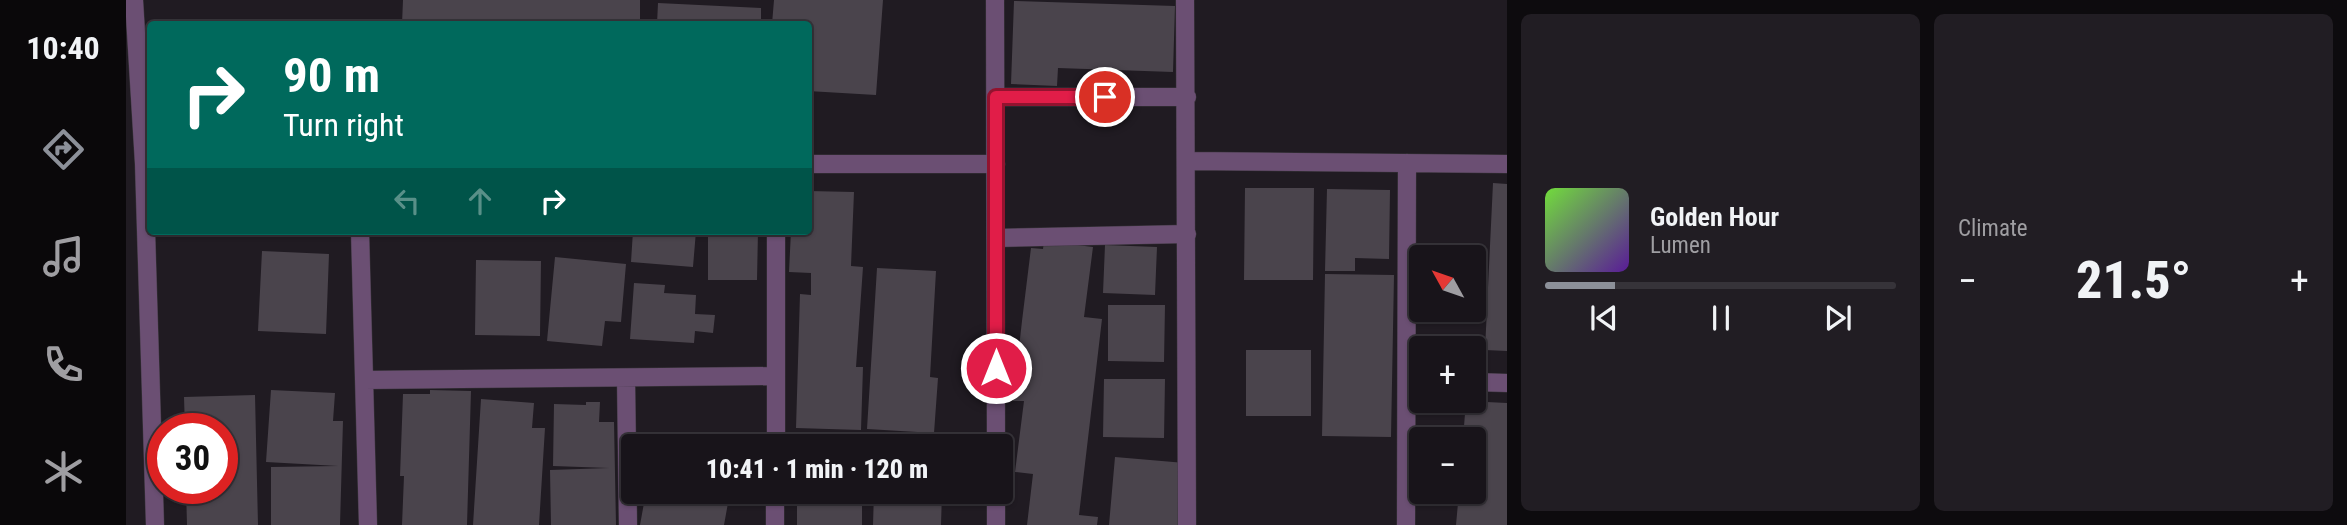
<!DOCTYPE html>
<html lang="en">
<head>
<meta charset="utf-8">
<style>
  body { margin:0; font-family:"Roboto Condensed",sans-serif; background:#211d23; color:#f1f3f6; height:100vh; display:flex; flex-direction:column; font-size:26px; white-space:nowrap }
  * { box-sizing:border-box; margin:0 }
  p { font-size:23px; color:#9f9ea2 }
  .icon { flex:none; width:38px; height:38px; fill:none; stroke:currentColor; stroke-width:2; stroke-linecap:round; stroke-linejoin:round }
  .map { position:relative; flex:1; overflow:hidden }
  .details { display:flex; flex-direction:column; gap:14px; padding:14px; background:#0d0b0e; width:840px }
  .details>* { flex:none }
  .guide { position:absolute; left:21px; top:21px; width:665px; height:214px; border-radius:7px; box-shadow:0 2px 5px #0004,0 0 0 2px #363339; background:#00695c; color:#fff; overflow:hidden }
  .needle { width:46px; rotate:310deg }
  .buttons { position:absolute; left:1283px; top:245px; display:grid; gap:14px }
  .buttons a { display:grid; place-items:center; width:77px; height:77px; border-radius:7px; background:#18141a; box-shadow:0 2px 5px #0004,0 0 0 2px #363339; font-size:35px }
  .speed { position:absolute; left:21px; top:413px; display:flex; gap:14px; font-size:35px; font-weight:700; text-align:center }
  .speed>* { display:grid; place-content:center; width:91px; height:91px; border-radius:50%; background:#18141a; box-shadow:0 2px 5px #0004,0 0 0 2px #363339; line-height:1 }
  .speed .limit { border:10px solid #d22; background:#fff; color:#111 }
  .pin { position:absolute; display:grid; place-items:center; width:60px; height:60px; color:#fff; margin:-30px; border:4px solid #fff; border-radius:50%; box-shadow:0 2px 7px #0007 }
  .me { position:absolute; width:77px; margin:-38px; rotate:0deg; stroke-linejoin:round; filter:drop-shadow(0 0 5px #0008) }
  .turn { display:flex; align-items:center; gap:24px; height:147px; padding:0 21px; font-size:32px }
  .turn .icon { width:91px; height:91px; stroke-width:2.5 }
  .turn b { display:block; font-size:49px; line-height:60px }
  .lanes { display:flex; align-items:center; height:66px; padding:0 21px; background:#0003; justify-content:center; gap:35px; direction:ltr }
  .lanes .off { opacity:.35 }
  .big { font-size:52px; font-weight:800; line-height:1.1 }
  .details .card { flex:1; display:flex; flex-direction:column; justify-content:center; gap:10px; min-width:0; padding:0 24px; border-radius:10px; background:#211d23 }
  .song { display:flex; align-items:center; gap:21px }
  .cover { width:84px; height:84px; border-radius:10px; background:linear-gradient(135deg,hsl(100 70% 55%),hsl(270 70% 35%)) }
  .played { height:7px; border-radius:4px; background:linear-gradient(90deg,#8c9099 20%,#363339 20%) }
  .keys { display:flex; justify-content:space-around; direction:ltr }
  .heat { display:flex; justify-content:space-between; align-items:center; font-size:38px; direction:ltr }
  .details .tiles { flex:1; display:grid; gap:14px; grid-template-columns:repeat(2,1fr) }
  .trip { position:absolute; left:495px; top:434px; width:392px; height:70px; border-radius:7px; background:#18141a; box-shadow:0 2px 5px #0004,0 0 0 2px #363339; font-weight:800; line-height:70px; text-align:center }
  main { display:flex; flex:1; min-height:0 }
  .dock { display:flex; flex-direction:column; width:126px; justify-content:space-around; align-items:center; background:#0a080a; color:#9f9ea2 }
  .dock .icon { width:49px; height:49px }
  .dock .active { color:#8c9099 }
  .dock b { font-size:32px; color:#f1f3f6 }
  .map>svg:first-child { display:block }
</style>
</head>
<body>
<main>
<nav class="dock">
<b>10:40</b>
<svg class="icon active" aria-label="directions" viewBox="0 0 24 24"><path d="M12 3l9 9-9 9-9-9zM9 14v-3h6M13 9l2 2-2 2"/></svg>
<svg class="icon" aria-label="music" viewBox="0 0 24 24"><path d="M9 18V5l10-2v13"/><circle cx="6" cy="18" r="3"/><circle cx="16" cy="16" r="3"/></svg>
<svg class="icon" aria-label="phone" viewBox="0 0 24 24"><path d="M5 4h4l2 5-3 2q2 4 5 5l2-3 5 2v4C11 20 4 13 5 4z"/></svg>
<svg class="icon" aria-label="climate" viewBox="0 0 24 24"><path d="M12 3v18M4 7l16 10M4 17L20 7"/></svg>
</nav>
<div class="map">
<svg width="1381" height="525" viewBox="0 0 1381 525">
  <rect width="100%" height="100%" fill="#201b22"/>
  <path fill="#4a444c" d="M277,0H514V24H276Z
    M648,0H757L750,95L682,91V24H646Z
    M888,1L1049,6L1047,72L932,68L931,86L885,84Z
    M532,3L635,8V24H531Z
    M1367,183L1381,184V351L1359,350Z
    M1119,188H1188L1187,280H1118Z
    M1201,189L1264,190L1263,259L1229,258V271H1199Z
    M682,191L728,192L725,266L737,267L730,367H737L735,430L670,428L674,294L685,295V273L663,272L665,231H682Z
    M507,231H570L567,267L505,262Z
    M582,231H632L631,280H582Z
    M918,241L967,247L958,317L976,319L953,515L972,517L971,525H901L907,474L889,472L898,401H887L896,321L905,248L917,249Z
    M979,245L1031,247L1029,295L977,293Z
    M136,251L203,254L200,334L132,331Z
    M429,257L500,264L495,322L479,321L476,346L421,341Z
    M350,260L415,261L414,336L349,335Z
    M751,268L810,271L804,377L812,378L808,433L741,429Z
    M1199,274L1268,275L1265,437L1196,436Z
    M508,283L539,285L538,293L570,295L569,314L589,315L587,333L569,331L568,343L504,339Z
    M982,305H1039L1038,362L982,361Z
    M1120,350H1185V416H1120Z
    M978,379H1039L1038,438L977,437Z
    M145,390L209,393L207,421H217L214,525H145V467L212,466L140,462Z
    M304,390L345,391L341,525H276L278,476H274L277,394H304Z
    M129,395L132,525H61L60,488H96V429H59L58,397Z
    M355,399L408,403L406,428H419L413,525H347Z
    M1340,401L1381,403V525H1330L1333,492H1348V439H1337Z
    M460,402H474L473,422H488L490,525H425L424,470L483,468L427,466L428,404L460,405Z
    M989,457L1059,463L1054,525H983Z
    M520,492H604L598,525H514Z
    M671,492H736V525H671Z
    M748,492H816L815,525H747Z"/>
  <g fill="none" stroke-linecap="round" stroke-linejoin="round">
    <defs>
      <path id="minor" d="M8,0L18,164L29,525
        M869,0L870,446
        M1059,0L1061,525
        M870,97H1061
        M1061,161L1381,164
        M682,164H870
        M234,231L242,525
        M870,238L1061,234
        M500,378L502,525
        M238,380L650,376
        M1348,382L1381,383
        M650,446V231
        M870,492V525
        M649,525V492
        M1280,525L1281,163"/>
    </defs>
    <use href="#minor" stroke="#3c373e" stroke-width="19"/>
    <use href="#minor" stroke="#6b4f73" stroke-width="18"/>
  </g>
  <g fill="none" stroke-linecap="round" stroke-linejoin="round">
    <defs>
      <path id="route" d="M870,368V97H979"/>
    </defs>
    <use href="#route" stroke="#92132f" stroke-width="18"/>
    <use href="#route" stroke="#e11d48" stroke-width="12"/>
  </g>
</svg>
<div class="buttons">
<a><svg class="needle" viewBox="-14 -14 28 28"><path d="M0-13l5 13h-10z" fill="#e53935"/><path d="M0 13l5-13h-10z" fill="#9f9ea2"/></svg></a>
<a>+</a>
<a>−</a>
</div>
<div class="speed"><div class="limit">30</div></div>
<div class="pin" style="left:979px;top:97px;background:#d93025"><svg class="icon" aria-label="arrive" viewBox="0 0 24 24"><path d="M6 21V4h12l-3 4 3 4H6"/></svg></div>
<svg class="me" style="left:870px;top:368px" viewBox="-20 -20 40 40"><circle r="17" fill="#e11d48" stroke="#fff" stroke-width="3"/><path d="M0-11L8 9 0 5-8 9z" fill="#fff"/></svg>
<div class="trip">10:41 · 1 min · 120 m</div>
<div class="guide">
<div class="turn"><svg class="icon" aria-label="right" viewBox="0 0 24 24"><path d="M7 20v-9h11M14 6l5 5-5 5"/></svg><div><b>90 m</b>Turn right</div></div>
<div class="lanes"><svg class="icon off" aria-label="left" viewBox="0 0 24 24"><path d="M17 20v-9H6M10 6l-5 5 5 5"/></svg><svg class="icon off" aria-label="ahead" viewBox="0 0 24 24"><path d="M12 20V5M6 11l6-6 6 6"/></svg><svg class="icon" aria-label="right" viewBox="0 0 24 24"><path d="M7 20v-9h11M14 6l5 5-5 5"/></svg></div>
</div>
</div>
<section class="details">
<div class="tiles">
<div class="card">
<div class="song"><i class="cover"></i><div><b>Golden Hour</b><p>Lumen</p></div></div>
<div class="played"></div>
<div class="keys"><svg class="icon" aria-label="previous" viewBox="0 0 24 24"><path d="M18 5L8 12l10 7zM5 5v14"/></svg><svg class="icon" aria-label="pause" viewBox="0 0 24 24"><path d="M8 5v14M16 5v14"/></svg><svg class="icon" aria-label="next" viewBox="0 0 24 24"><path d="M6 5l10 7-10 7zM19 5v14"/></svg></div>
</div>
<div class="card"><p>Climate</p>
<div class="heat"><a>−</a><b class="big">21.5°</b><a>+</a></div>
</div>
</div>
</section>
</main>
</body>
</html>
